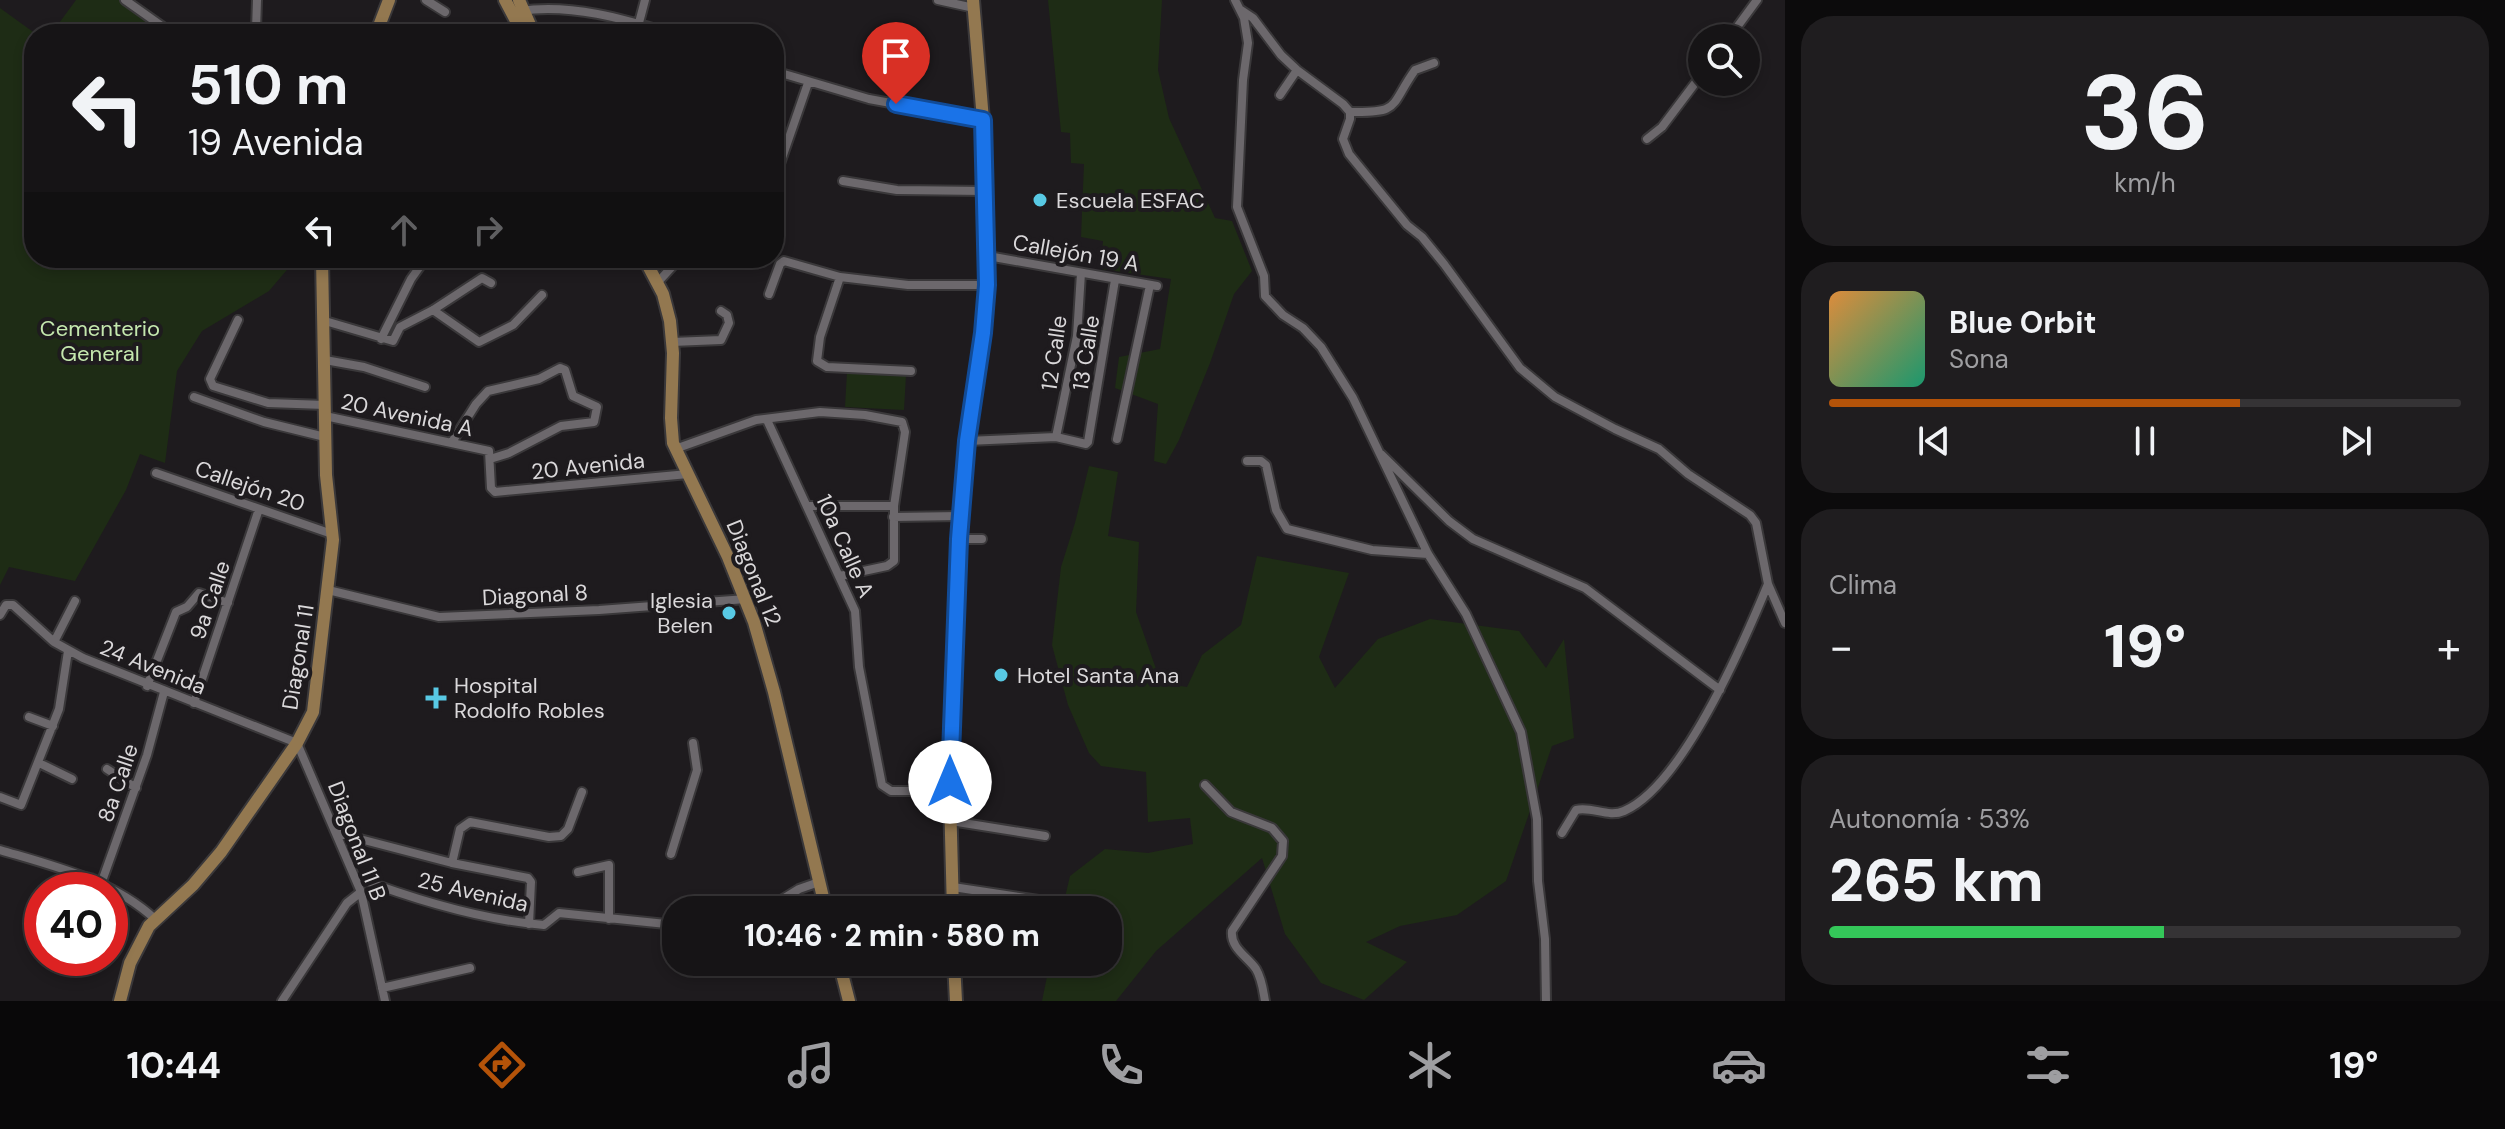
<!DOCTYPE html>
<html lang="es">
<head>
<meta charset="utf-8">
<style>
  body { margin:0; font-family:"DM Sans",sans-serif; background:#1f1d1f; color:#f1f3f6; height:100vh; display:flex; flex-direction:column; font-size:30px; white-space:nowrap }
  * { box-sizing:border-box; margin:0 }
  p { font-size:26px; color:#9e9ea1 }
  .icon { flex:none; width:44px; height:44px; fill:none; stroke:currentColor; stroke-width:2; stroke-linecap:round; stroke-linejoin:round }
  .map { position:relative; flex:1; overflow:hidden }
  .side { display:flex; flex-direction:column; gap:16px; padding:16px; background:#0c0b0c; width:720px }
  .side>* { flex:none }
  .guide { position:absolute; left:24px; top:24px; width:760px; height:244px; border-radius:32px; box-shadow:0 4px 12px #0003,0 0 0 2px #353335; background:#161416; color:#f1f3f6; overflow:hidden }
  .fabs { position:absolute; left:1688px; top:24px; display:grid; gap:16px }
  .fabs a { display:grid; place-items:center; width:72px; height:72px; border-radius:50%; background:#161416; box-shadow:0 4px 12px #0003,0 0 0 2px #353335; font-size:40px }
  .speed { position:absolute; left:24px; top:872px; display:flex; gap:16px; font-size:40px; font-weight:700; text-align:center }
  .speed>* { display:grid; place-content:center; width:104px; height:104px; border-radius:50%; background:#161416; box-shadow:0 4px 12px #0003,0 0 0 2px #353335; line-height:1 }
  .speed .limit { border:12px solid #d22; background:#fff; color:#111 }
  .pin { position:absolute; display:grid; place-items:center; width:68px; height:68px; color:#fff; margin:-82px -34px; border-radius:50% 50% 50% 0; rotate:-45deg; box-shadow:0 0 8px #0007 }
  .pin .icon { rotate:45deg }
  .me { position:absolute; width:88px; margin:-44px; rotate:0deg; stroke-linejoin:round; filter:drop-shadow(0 0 6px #0008) }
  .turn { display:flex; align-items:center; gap:28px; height:168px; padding:0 32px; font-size:36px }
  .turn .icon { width:104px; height:104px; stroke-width:2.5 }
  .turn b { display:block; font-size:56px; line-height:68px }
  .lanes { display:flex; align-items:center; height:76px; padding:0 32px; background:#0003; justify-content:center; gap:40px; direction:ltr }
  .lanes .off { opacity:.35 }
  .big { font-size:60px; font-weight:800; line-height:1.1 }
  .side .card { flex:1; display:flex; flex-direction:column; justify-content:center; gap:12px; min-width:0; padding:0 28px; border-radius:32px; background:#1f1d1f }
  .side .dial { align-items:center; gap:0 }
  .dial b { font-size:104px; line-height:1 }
  .song { display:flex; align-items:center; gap:24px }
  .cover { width:96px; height:96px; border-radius:12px; background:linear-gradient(135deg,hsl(30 70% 55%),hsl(160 70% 35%)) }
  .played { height:8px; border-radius:4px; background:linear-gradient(90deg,#b45309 65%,#353335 65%) }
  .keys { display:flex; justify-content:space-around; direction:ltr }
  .heat { display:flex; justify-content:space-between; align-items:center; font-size:44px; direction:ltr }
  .charge { height:12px; border-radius:6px; background:linear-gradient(90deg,#34c759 53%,#353335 0) }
  .trip { position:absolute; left:662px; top:896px; width:460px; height:80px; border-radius:32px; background:#161416; box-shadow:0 4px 12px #0003,0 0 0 2px #353335; font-weight:800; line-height:80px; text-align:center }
  .menu { display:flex; height:128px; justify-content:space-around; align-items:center; background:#090809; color:#9e9ea1 }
  .menu .icon { width:56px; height:56px }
  .menu .current { color:#b45309 }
  .menu b { font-size:36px; color:#f1f3f6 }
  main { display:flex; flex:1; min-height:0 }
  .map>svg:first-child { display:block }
</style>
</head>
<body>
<main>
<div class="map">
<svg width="1785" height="1001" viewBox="0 0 1785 1001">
  <rect width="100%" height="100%" fill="#1e1b1e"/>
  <path fill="#1e2c15" d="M76,0H120L167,34H51Z
    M1048,0H1162L1158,70L1169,118L1215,218L1232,221L1252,271L1234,294L1210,363L1179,440L1166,464L1154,461L1158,404L1115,388L1119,357L1160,349L1171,279L1101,269L1103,241L1081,237L1084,164L1071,163L1070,133L1061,132Z
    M0,8L36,34L34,258H297L269,291L202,331L177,371L165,463L140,454L126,490L75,581L9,567L0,585Z
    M847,372L906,375L904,410L845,407Z
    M1089,466L1118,472L1108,536L1139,542L1136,612L1161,683L1187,687L1202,655L1241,625L1257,556L1349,573L1319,657L1335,688L1378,639L1430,619L1519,631L1546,668L1564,639L1574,738L1552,746L1506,881L1457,915L1400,926L1366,942L1407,962L1364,1000L1321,983L1285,934L1262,858L1156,951L1116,1001H1042L1050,962H1108V910H1062L1070,876L1105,849L1148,853L1193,844L1190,818L1148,822L1146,772L1101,766L1089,753L1068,705L1052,645L1061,567L1075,523Z"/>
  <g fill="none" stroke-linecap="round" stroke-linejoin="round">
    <defs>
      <path id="street" d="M125,0L173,34
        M426,0L445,12
        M938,0L974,8
        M1235,0L1244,18L1248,43L1243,80L1237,207L1264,276L1265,296L1283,315L1303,328L1321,347L1353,398L1428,554L1466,614L1521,732L1537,819L1538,881L1545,939L1546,1001
        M1241,10L1253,18L1281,55L1297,70L1343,104L1350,112V119L1343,139L1349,154L1407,225L1422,237L1444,264L1520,368L1555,397L1615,429L1659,449L1688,474L1750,515L1756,523L1768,584L1785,623
        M520,11C570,3 625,19 672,34
        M256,30L257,0
        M636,34L645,0
        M1729,38L1757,0
        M774,71L869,99L983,120
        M1280,95L1297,70
        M1350,112C1401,113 1389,107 1415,70L1434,63
        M1647,139L1662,127L1702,74
        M774,181L808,83
        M843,181L897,190L986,191
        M988,256L1157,286
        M840,277L820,337L817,361L827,367L911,371
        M658,282L680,258
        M769,294L780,264L784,261L840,277L908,285H987
        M433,310L479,342L513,325L542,295
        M238,320L210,379L213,386L268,403L325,405
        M325,321L393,341L400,327L433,310L482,278L491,283
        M381,339L411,279L426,258
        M672,342L721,340L729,323L727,315L721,311
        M325,360L364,367L425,387
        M194,397L264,422L325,437
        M325,416L489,451L491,488L495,492L688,474
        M767,420L855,611L859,667L882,785L891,791H950
        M1056,437L1077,336L1081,273
        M1117,439L1150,285
        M967,441L1056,437L1086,444L1088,442L1115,280
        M452,442L476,404L488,391L539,379L560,368L565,370L573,396L597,407L594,422L561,426L509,453L490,459
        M675,449L756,420L820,412L865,415L902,422L905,432L894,506V561L887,566L840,576
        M1381,454L1449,521L1473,539L1585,588L1720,690
        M1247,461H1261L1266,465L1276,510L1287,529L1372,550L1428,554
        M156,473L332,534
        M807,506H894
        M893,517L961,516
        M959,539H982
        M328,590L439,617L599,610L746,599
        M0,615L6,605H13L54,642L83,658L297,743L361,892L385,1001
        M54,642L75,601
        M147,686L176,612L187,607L199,593L228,603
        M194,703L259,509
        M29,717L53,726
        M39,763L72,779
        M107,769L136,788
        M1205,785L1231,812L1272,828L1283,841L1282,856L1232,931C1230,948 1248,957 1256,969C1262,979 1263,990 1265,1001
        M0,797L21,805L59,709L68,651
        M951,821L1045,836
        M337,833L452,863L528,878L531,882L529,924
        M1562,833L1576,810C1592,806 1608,818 1624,811C1682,786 1744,642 1768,584
        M0,850C54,866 113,880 155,919
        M671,854L697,770L693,743
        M452,863L460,829L470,822L549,837L561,836L568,829L582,792
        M578,872L609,865V919
        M355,877C413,899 483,920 544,925L559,913L676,925
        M101,884L147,755L164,692
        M953,887L1045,901
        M765,910L799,889L819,882
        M382,988L470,968
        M282,1001L347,903L361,892"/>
      <path id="secondary" d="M505,0L523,34
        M519,0L534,34
        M376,34L389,0
        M644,258L663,294L670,321L673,353L671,418L673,443L728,557L754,622L774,692L826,910
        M953,910L949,760L959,539L967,441L983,333L987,285L983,120L973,0
        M839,962L849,1001
        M954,962L956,1001
        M120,1001L130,963L149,926L193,885L221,852L297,743L313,712L333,540L326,475L322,258"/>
    </defs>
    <use href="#street" stroke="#3a383a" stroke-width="12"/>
    <use href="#secondary" stroke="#3a383a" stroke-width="16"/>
    <use href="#street" stroke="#6c686c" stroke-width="8"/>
    <use href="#secondary" stroke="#937850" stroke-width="12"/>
  </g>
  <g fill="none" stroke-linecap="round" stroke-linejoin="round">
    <defs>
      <path id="route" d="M896,104L983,120L987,285L983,333L967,441L959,539L950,782"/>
    </defs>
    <use href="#route" stroke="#114b97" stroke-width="20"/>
    <use href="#route" stroke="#1a73e8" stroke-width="14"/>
  </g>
  <g fill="#58c9e4" stroke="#1e1b1e" stroke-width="3">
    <circle cx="1040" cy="200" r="8"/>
    <circle cx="729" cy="613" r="8"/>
    <circle cx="1001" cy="675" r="8"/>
    <path d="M432 686h8v8h8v8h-8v8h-8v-8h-8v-8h8z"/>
  </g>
  <g text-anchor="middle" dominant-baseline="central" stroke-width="8" stroke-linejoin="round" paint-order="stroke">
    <g font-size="22" fill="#dad8da" stroke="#1e1b1e" text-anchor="start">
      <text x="1056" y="200">Escuela ESFAC</text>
      <text x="713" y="600" text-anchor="end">Iglesia<tspan x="713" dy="25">Belen</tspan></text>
      <text x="1017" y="675">Hotel Santa Ana</text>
      <text x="454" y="685">Hospital<tspan x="454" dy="25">Rodolfo Robles</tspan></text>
    </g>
    <g font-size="22" fill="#dad8da" stroke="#1e1b1e">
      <text transform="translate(1076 253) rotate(10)">Callejón 19 A</text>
      <text transform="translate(1054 353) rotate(-82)">12 Calle</text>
      <text transform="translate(1086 353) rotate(-81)">13 Calle</text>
      <text transform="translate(407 415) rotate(12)">20 Avenida A</text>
      <text transform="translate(588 466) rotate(-6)">20 Avenida</text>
      <text transform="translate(250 486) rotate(19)">Callejón 20</text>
      <text transform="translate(845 546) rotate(66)">10a Calle A</text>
      <text transform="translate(754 573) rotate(68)">Diagonal 12</text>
      <text transform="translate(535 595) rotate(-3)">Diagonal 8</text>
      <text transform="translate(210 600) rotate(-71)">9a Calle</text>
      <text transform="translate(298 657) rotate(-81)">Diagonal 11</text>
      <text transform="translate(153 667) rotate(22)">24 Avenida</text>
      <text transform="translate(118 783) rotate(-71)">8a Calle</text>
      <text transform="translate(357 841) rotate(69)">Diagonal 11 B</text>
      <text transform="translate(473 892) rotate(13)">25 Avenida</text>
    </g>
    <g font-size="22" fill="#c4e7ae" stroke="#1e1b1e">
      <text x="100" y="328">Cementerio<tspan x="100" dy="25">General</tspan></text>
    </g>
  </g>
</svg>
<div class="fabs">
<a><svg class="icon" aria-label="search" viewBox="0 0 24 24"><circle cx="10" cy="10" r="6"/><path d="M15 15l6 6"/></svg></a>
</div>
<div class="speed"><div class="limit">40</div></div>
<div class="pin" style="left:896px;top:104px;background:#d93025"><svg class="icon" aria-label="arrive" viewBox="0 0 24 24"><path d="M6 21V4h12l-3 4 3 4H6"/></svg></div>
<svg class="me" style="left:950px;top:782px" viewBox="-20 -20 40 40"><circle r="19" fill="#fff"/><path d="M0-13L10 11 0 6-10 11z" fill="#1a73e8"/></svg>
<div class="trip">10:46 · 2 min · 580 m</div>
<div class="guide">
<div class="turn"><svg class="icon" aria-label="left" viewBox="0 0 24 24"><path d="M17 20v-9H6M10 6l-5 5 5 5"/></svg><div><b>510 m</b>19 Avenida</div></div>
<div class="lanes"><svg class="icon" aria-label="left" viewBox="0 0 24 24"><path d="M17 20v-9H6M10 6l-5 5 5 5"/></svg><svg class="icon off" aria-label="ahead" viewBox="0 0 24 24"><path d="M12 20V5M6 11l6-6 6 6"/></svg><svg class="icon off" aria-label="right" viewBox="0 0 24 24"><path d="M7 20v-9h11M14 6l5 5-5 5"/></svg></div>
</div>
</div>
<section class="side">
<div class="card dial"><b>36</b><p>km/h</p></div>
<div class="card">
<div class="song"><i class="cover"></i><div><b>Blue Orbit</b><p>Sona</p></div></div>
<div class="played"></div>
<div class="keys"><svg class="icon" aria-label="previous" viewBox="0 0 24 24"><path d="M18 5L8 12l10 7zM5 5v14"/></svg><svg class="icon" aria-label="pause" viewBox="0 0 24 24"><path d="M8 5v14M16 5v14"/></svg><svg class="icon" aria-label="next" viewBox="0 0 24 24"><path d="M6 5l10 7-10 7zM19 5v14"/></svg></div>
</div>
<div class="card"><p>Clima</p>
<div class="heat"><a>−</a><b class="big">19°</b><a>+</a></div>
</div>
<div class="card"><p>Autonomía · 53%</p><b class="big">265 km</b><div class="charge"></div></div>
</section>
</main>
<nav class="menu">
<b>10:44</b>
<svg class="icon current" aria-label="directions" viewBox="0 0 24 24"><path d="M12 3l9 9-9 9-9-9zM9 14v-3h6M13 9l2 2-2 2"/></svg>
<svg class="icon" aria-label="music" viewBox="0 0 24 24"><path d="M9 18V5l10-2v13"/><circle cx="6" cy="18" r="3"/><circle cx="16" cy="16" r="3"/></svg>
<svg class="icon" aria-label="phone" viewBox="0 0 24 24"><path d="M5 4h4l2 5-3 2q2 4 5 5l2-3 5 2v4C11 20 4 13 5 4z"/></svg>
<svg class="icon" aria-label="climate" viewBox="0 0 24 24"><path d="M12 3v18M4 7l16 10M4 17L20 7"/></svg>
<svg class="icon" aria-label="car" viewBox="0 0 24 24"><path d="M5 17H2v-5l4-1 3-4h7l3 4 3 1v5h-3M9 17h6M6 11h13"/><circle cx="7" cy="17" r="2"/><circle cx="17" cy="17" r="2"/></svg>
<svg class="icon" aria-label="filters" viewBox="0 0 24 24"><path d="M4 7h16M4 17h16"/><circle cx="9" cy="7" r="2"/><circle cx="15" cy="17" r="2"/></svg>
<b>19°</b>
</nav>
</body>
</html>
